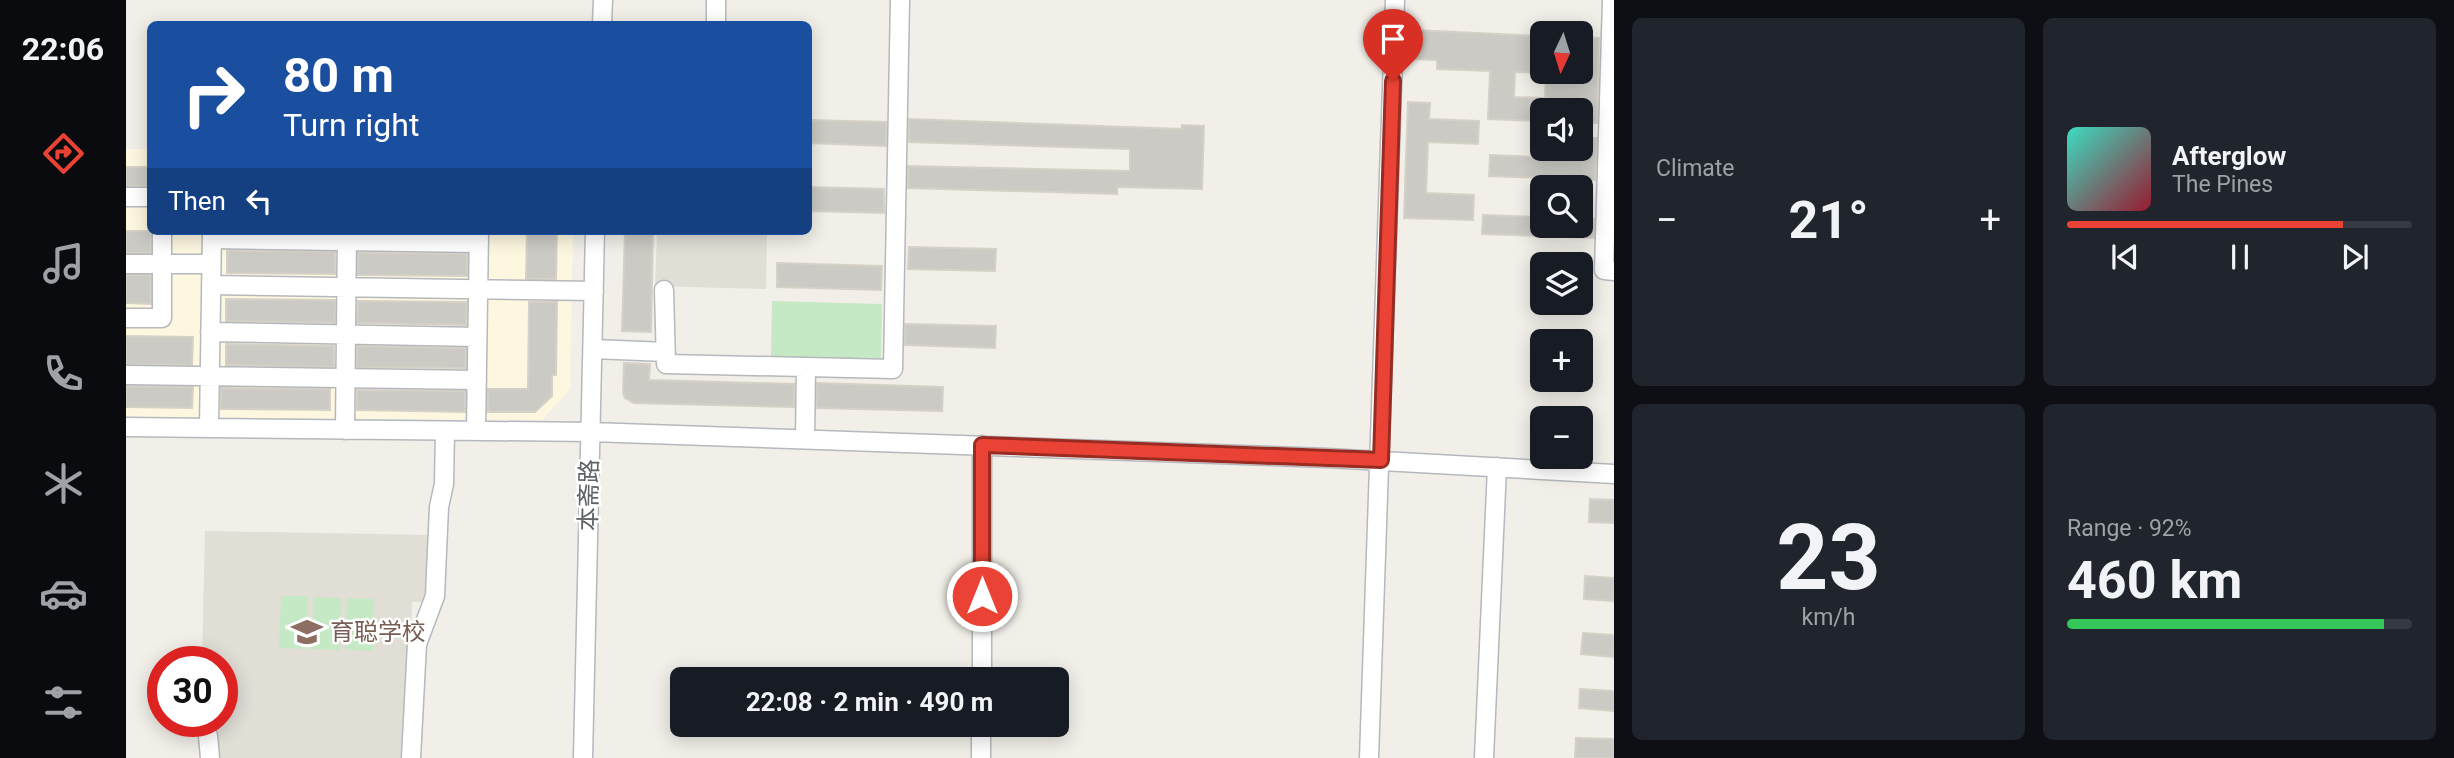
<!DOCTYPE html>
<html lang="en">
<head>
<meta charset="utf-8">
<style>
  body { margin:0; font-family:Roboto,"Noto Sans SC",sans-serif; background:#20242c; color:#f1f3f6; height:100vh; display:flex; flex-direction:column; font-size:26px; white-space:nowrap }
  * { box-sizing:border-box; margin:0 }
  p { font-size:23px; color:#9ea1a6 }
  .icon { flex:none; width:38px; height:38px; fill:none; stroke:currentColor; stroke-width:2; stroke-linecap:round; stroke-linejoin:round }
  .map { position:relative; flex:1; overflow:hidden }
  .side { display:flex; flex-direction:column; gap:18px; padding:18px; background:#0d0f14; width:840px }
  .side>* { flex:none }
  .hud { position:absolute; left:21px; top:21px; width:665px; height:214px; border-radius:10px; box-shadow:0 4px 18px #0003; background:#1a4fa0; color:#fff; overflow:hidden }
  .needle { width:46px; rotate:184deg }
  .buttons { position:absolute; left:1404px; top:21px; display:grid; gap:14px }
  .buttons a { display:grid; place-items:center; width:63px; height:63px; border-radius:10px; background:#171b24; box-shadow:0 4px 18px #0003; font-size:35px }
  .speed { position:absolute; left:21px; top:646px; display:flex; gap:14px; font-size:35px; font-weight:700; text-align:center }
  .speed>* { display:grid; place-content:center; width:91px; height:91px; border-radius:50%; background:#171b24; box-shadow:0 4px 18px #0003; line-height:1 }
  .speed .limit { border:10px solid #d22; background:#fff; color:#111 }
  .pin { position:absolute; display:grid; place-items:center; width:60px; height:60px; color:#fff; margin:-72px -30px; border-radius:50% 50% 50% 0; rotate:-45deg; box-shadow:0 0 7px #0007 }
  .pin .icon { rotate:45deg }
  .me { position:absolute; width:77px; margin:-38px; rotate:0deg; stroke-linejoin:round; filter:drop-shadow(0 0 5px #0008) }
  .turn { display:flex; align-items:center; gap:24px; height:147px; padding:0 21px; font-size:32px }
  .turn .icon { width:91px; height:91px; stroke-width:2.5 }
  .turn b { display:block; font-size:49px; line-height:60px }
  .then { display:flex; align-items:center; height:66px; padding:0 21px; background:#0003; gap:14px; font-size:26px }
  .big { font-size:52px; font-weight:700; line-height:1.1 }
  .side .widget { flex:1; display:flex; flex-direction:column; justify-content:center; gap:10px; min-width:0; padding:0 24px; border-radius:10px; background:#20242c }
  .side .dial { align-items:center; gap:0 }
  .dial b { font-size:91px; line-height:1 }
  .song { display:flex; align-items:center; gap:21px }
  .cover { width:84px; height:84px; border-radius:10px; background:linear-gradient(135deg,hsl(170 70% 55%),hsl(350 70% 35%)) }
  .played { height:7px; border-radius:4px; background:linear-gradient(90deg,#ea4335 80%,#363941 80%) }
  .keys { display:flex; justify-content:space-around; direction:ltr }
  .heat { display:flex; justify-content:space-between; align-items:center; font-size:38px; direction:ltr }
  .charge { height:10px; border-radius:5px; background:linear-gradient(90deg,#34c759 92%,#363941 0) }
  .side .tiles { flex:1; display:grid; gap:18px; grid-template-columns:repeat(2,1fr) }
  .trip { position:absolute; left:544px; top:667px; width:399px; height:70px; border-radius:10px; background:#171b24; box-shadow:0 4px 18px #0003; font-weight:700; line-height:70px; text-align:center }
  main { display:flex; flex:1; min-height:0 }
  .tab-bar { display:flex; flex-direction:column; width:126px; justify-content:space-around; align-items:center; background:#090b0e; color:#9ea1a6 }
  .tab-bar .icon { width:49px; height:49px }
  .tab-bar .selected { color:#ea4335 }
  .tab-bar b { font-size:32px; color:#f1f3f6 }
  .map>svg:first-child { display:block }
</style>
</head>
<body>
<main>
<nav class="tab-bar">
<b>22:06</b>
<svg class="icon selected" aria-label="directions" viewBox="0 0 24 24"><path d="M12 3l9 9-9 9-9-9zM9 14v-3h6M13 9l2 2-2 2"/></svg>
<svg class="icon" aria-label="music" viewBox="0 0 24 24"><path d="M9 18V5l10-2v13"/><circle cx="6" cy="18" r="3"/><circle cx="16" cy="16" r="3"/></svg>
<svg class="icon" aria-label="phone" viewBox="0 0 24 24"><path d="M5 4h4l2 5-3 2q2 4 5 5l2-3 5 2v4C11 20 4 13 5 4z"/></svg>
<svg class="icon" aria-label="climate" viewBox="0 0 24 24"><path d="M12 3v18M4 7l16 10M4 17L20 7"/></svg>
<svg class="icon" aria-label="car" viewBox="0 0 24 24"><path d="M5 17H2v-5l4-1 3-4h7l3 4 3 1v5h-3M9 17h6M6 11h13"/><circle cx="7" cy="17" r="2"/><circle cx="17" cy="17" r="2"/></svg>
<svg class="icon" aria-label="filters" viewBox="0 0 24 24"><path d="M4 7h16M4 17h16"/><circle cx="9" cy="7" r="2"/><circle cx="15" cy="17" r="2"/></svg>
</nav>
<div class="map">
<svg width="1488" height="758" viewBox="0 0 1488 758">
  <rect width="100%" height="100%" fill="#f1efe8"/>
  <path fill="#fef7e0" d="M0,149H24V231H447L444,389L416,420L0,417Z"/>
  <path fill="#e1ded6" d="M531,231H641L640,289L529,286Z
    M79,531L304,535L302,602H286L280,758H91L92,738L86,732L75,731V721H96V662L76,661Z"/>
  <path fill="#c5e8c5" d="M646,301L756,304L755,362L645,359Z
    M155,596H182L181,649L153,648Z
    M188,597L215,598L214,650L186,649Z
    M221,598L248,599L247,651L219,650Z"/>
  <path fill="#cccac5" stroke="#d6d1c6" stroke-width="2" d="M1286,30L1416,36V73L1389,72L1388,97L1419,98L1420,72H1454V37L1473,38L1471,123H1454V110H1416V121L1362,119L1364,71L1311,69V60L1285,59Z
    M1282,102L1304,103L1303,119L1353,121L1352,144L1302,142L1300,193L1348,195L1347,220L1278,218Z
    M783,119L1056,129V125L1078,126L1076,189L991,187V194L782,188V166L1004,171V149L783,142Z
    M682,120L760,122V146L682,143Z
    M1463,138H1471L1469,180L1363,176L1364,155L1462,159Z
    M0,167H24V186H0Z
    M682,187L758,189V213L682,211Z
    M1357,215L1416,217V226H1454V218L1468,219V238L1356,234Z
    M0,231H25V253H0Z
    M401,231H431L430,279H400Z
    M499,231H527L525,332L496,331Z
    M783,247L870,249L869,271L782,269Z
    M101,251L209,252V274L101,273Z
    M232,253L341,254V276L232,275Z
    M651,263L756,266L755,290L651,287Z
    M0,275H25V304L0,303Z
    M100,299L209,300V323L100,321Z
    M232,301L341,302L340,325L231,323Z
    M403,302H431L430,375H426V396L409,412H362V389H402Z
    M779,324L870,326L869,348L779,345Z
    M0,336L67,337L66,365L0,364Z
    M100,344L208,346V367L100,365Z
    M231,346L340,348V368L231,367Z
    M498,363L524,364L523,380L668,384V407L508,403L499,398L497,392Z
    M691,383L817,387L816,411L691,408Z
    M0,386L67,387L66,408L0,407Z
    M95,388L204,389V410L95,409Z
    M231,390L339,391V412L231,410Z
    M1464,499L1488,500V523L1463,522Z
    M1459,576L1488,578V601L1458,599Z
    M1457,633L1488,635V657L1455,654Z
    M1454,689L1488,691V711L1453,708Z
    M1450,738L1488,739V758H1449Z"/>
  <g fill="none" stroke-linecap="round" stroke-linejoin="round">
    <defs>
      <path id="minor" d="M1486,0L1478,270L1488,271
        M476,24L477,0
        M590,24V0
        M0,197H24
        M86,239L353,243
        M0,264H85
        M85,285L468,291
        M538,290L540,364L767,369L774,0
        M0,318H36V231
        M84,332L351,337
        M467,349L540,352
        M0,375L351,380
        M0,427L465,432L1202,458L1488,474
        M83,428L86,231
        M219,430L221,231
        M350,431L353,231
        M679,439L680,367
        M856,679V445
        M82,736L84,758
        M285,758L291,644L309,596L313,507L318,484L319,431
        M457,758L469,231
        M855,758V724
        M1243,758L1269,0
        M1358,758L1371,467"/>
    </defs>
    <use href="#minor" stroke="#b5b8bc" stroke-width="21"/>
    <use href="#minor" stroke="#fff" stroke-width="18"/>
  </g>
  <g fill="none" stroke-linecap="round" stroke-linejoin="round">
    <defs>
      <path id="route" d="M856,596V445L1255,460L1267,81"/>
    </defs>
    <use href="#route" stroke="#982c22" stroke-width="18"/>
    <use href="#route" stroke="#ea4335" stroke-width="12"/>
  </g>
  <defs>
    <symbol id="school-bare" viewBox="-9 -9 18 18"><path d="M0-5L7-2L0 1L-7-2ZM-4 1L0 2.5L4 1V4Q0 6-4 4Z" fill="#8d6e63" stroke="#fff" stroke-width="2.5" paint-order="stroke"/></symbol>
  </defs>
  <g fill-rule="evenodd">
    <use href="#school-bare" x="159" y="610" width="44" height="44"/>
  </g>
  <g text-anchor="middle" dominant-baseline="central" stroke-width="5" stroke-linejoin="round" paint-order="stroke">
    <g font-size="24" fill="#5f6368" stroke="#fff">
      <text transform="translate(463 495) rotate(-89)">本斋路</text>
    </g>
    <g font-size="24" fill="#785e54" stroke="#fff" text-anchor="start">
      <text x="204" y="632">育聪学校</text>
    </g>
  </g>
</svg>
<div class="buttons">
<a><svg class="needle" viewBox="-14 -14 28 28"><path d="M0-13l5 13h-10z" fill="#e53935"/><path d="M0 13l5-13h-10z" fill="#9ea1a6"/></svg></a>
<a><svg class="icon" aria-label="sound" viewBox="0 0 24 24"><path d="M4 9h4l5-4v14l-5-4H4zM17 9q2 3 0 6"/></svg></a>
<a><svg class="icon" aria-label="search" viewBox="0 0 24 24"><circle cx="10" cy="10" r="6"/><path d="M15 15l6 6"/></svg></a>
<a><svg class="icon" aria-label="layers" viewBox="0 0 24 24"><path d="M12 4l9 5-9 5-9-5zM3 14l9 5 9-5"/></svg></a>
<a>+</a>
<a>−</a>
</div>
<div class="speed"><div class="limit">30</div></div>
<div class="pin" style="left:1267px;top:81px;background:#d93025"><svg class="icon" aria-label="arrive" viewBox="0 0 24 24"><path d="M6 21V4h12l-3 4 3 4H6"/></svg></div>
<svg class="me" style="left:856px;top:596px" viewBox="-20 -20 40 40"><circle r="17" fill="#ea4335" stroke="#fff" stroke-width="3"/><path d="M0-11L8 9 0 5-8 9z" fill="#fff"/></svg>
<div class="trip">22:08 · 2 min · 490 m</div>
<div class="hud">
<div class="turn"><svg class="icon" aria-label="right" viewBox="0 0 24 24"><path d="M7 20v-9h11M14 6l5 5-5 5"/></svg><div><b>80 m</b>Turn right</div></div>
<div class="then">Then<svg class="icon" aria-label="left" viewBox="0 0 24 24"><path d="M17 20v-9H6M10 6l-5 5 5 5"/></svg></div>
</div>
</div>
<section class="side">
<div class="tiles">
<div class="widget"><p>Climate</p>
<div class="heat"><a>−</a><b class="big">21°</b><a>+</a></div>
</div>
<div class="widget">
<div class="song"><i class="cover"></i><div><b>Afterglow</b><p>The Pines</p></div></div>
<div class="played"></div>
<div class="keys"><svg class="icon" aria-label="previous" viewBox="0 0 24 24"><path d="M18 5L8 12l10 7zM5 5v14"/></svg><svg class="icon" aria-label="pause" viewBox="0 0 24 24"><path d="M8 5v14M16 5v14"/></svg><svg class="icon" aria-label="next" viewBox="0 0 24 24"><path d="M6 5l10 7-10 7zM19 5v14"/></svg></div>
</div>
<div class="widget dial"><b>23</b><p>km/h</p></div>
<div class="widget"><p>Range · 92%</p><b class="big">460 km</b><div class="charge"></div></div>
</div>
</section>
</main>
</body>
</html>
